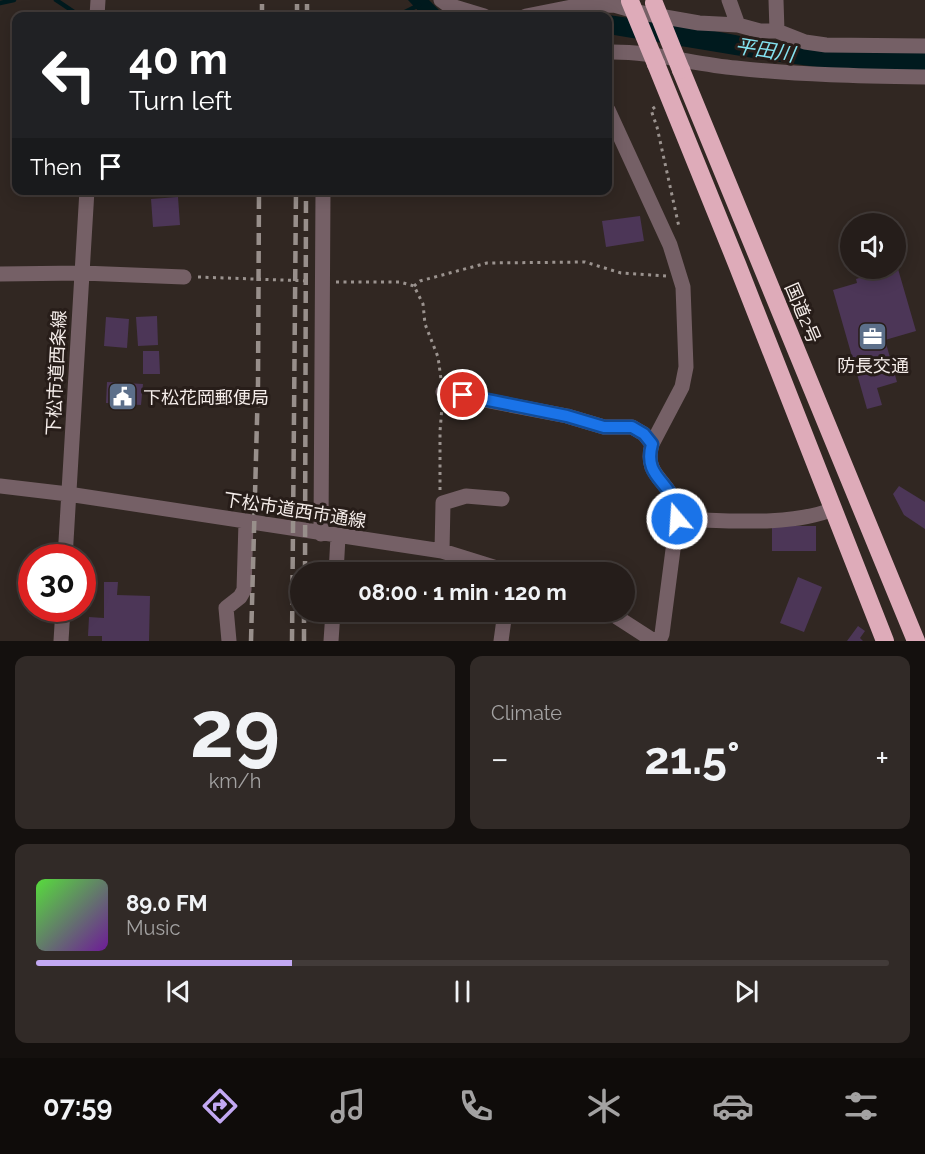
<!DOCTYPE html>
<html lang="en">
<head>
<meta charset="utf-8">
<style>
  body { margin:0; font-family:Raleway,"Noto Sans JP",sans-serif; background:#312a27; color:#f1f3f6; height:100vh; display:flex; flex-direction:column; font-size:22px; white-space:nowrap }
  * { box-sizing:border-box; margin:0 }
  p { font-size:20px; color:#a3a2a2 }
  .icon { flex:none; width:33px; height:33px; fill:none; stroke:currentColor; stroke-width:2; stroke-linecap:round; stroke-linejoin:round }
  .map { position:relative; height:641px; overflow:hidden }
  .panel { display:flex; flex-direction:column; gap:15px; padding:15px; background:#14100e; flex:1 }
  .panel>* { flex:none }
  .banner { position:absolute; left:12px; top:12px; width:600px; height:183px; border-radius:12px; box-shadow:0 3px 15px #0003,0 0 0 2px #423b39; background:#202124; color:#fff; overflow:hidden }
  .fabs { position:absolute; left:840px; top:213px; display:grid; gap:12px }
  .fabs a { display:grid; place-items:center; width:66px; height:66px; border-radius:50%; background:#251d1a; box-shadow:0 3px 15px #0003,0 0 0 2px #423b39; font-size:30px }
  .speed { position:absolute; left:18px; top:544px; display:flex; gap:12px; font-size:30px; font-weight:700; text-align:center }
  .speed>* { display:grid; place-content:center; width:78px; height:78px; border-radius:50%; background:#251d1a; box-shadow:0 3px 15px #0003,0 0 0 2px #423b39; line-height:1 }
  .speed .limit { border:9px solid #d22; background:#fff; color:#111 }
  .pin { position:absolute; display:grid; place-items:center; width:51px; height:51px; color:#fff; margin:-26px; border:3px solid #fff; border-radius:50%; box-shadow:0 2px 6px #0007 }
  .me { position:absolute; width:66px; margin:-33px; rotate:342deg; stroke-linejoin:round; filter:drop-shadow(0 0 4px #0008) }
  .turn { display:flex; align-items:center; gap:21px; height:126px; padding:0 18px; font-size:27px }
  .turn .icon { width:78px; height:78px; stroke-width:2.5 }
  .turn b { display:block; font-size:42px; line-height:51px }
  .then { display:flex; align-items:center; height:57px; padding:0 18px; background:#0003; gap:12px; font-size:22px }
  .big { font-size:45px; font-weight:700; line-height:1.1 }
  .panel .card { flex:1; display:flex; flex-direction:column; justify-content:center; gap:9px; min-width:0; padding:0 21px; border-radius:12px; background:#312a27 }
  .panel .dial { align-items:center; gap:0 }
  .dial b { font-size:78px; line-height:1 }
  .song { display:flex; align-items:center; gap:18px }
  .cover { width:72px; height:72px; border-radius:9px; background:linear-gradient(135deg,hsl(110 70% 55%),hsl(280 70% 35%)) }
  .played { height:6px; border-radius:3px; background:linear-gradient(90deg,#c2a8f2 30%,#423b39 30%) }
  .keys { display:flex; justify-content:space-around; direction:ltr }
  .heat { display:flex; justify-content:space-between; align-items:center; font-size:33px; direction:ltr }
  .panel .tiles { flex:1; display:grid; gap:15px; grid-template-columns:1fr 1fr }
  .card:last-child { grid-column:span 2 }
  .trip { position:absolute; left:290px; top:562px; width:345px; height:60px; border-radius:30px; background:#251d1a; box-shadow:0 3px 15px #0003,0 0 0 2px #423b39; font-weight:700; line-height:60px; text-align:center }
  .tabs { display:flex; height:96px; justify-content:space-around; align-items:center; background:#0f0c0a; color:#a3a2a2 }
  .tabs .icon { width:42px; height:42px }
  .tabs .current { color:#c2a8f2 }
  .tabs b { font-size:27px; color:#f1f3f6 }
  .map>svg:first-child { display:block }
</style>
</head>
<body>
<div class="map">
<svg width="925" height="641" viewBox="0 0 925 641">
  <rect width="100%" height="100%" fill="#312722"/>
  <path fill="#001a1e" d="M408,0H429L441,12L452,16H423Z
    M595,13L704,29L813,50L925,52V70H839L759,59L608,34V16H576Z"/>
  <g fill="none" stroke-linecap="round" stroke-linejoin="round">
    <path stroke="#001a1e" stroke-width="4.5" d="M56,0L80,16
      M0,3L14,0
      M397,16L419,5"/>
  </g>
  <path fill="#4c3657" d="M178,197L180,225L153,227L151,199Z
    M640,216L644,241L606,247L602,221Z
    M896,262L916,331L885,340L897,382L877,388L882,405L867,409L833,290L857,283L856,279L875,273L873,268H896Z
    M157,316L158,345L138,346L136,317Z
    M106,317L129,319L127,348L104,346Z
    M143,351H159L160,374H143Z
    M107,382L143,384L141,405L106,403Z
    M899,486L925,502V529L904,515L893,494Z
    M772,526H816V551H772Z
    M798,577L822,587L804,632L780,623Z
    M104,582H118L117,595L150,596L149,641H102V636H88L89,617L104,618Z
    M858,626L865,631L860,638L863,641H847Z"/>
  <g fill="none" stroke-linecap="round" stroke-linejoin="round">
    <path stroke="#9b938f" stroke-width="3" stroke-dasharray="3 4.5" stroke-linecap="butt" d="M655,107L651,110L657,127L679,227
      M198,277L309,281
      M336,282H400L414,286L423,304L425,324L438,357L441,379
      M414,286L420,281L487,263L585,262L621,273L666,276
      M440,490V431L442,407"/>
    <path stroke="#756066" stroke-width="15" d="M441,0L448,5L484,16
      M729,0L738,25L760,31H777L805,42L826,45L925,46
      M776,0L777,31
      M97,16L98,0
      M526,16L577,6L614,5L642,13L699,23L738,25
      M608,52C651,51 693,64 736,68C799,75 862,76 925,77
      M608,110L670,245L683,287L686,367L682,387L652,444C643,476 668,479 676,505C677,509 677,515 677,519L662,634L659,641
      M0,274L82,273L184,277
      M443,392L567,416L604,427H632L644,434L652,444
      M0,486L68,494L442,551L513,573
      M677,519C722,520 792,527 833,509
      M321,534L323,190
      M442,551L443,503L466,496L502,499
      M65,558L87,190
      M336,573L338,537
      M609,612L654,641
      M61,641L63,609
      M229,641L226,608L240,597L244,590L246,522
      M331,641L333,612
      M501,641L505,612"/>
    <path stroke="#deabb9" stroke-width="18" d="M656,64L737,264L885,641
      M681,70L916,641"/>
    <path stroke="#988f8b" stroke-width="4.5" stroke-dasharray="12 6" stroke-linecap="butt" d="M262,16V0
      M297,16V0
      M307,16V0
      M305,573L306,190
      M251,641L258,384L259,190
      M292,641L296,190
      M304,641V612"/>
    <path stroke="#deabb9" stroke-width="18" d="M630,1L656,64
      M654,3L681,70"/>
  </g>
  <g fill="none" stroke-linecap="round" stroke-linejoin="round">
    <defs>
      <path id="route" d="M463,395L567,416L604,427H632L644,434L652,444C643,476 668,480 676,505C677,509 677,515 677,519"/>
    </defs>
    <use href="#route" stroke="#114b97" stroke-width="15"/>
    <use href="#route" stroke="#1a73e8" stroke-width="10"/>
  </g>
  <defs>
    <symbol id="office-square" viewBox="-11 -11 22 22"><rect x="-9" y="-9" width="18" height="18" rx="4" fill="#5c6f8a" stroke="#271d19"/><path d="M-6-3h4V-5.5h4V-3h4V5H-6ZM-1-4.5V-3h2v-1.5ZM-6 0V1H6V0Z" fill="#fff"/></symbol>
    <symbol id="civic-square" viewBox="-11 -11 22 22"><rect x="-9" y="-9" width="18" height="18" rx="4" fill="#5c6f8a" stroke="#271d19"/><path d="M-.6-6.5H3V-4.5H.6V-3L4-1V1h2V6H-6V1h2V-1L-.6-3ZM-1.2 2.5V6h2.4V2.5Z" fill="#fff"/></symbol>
  </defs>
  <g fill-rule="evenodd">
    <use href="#office-square" x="856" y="320" width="33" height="33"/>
    <use href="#civic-square" x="106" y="380" width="33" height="33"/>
  </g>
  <g text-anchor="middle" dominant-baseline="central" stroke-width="6" stroke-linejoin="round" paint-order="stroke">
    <g font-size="18" fill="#f4ece9" stroke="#271d19">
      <text transform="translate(803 313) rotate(67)">国道2号</text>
      <text transform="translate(56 373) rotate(-87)">下松市道西条線</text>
      <text transform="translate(295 510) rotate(9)">下松市道西市通線</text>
    </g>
    <g font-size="18" fill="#f4ece9" stroke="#271d19">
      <text x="873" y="365">防長交通</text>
      <text x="143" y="397" text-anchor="start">下松花岡郵便局</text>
    </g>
    <g font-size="20" font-style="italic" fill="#84e2f0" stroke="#271d19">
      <text transform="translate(765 50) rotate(9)">平田川</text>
    </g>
  </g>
</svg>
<div class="fabs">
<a><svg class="icon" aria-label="sound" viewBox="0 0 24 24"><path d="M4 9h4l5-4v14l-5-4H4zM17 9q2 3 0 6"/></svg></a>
</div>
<div class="speed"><div class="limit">30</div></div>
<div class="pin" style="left:463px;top:395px;background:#d93025"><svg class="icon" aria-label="arrive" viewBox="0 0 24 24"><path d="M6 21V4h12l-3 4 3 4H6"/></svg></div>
<svg class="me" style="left:677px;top:519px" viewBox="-20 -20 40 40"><circle r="17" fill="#1a73e8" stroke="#fff" stroke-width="3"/><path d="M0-11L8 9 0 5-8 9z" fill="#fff"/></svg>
<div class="trip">08:00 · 1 min · 120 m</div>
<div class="banner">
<div class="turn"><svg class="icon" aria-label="left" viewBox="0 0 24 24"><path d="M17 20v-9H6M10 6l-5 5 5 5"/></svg><div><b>40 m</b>Turn left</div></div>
<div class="then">Then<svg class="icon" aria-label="arrive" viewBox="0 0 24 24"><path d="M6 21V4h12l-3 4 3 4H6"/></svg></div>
</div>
</div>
<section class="panel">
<div class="tiles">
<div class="card dial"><b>29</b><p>km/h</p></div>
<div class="card"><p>Climate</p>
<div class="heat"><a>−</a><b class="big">21.5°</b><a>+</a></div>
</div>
<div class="card">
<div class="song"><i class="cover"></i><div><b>89.0 FM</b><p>Music</p></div></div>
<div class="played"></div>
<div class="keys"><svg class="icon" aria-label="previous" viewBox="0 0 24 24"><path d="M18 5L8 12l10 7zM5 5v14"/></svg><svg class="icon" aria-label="pause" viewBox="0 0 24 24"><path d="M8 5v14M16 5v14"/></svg><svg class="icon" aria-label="next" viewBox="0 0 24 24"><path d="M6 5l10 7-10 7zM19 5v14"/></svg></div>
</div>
</div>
</section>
<nav class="tabs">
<b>07:59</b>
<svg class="icon current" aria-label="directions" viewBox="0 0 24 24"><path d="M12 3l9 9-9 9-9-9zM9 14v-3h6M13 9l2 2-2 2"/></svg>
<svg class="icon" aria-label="music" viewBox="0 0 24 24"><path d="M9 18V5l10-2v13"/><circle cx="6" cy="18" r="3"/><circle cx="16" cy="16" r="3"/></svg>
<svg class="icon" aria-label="phone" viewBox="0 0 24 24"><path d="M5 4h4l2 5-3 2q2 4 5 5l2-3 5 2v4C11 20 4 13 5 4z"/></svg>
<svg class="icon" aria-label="climate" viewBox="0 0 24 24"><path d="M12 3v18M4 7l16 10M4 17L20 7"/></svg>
<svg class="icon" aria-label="car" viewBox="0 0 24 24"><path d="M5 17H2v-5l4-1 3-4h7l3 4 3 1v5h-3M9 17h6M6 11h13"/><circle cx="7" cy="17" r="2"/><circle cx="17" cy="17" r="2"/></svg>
<svg class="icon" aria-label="filters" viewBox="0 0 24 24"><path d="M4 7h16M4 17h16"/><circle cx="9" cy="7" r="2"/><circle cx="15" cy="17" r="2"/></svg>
</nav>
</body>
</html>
